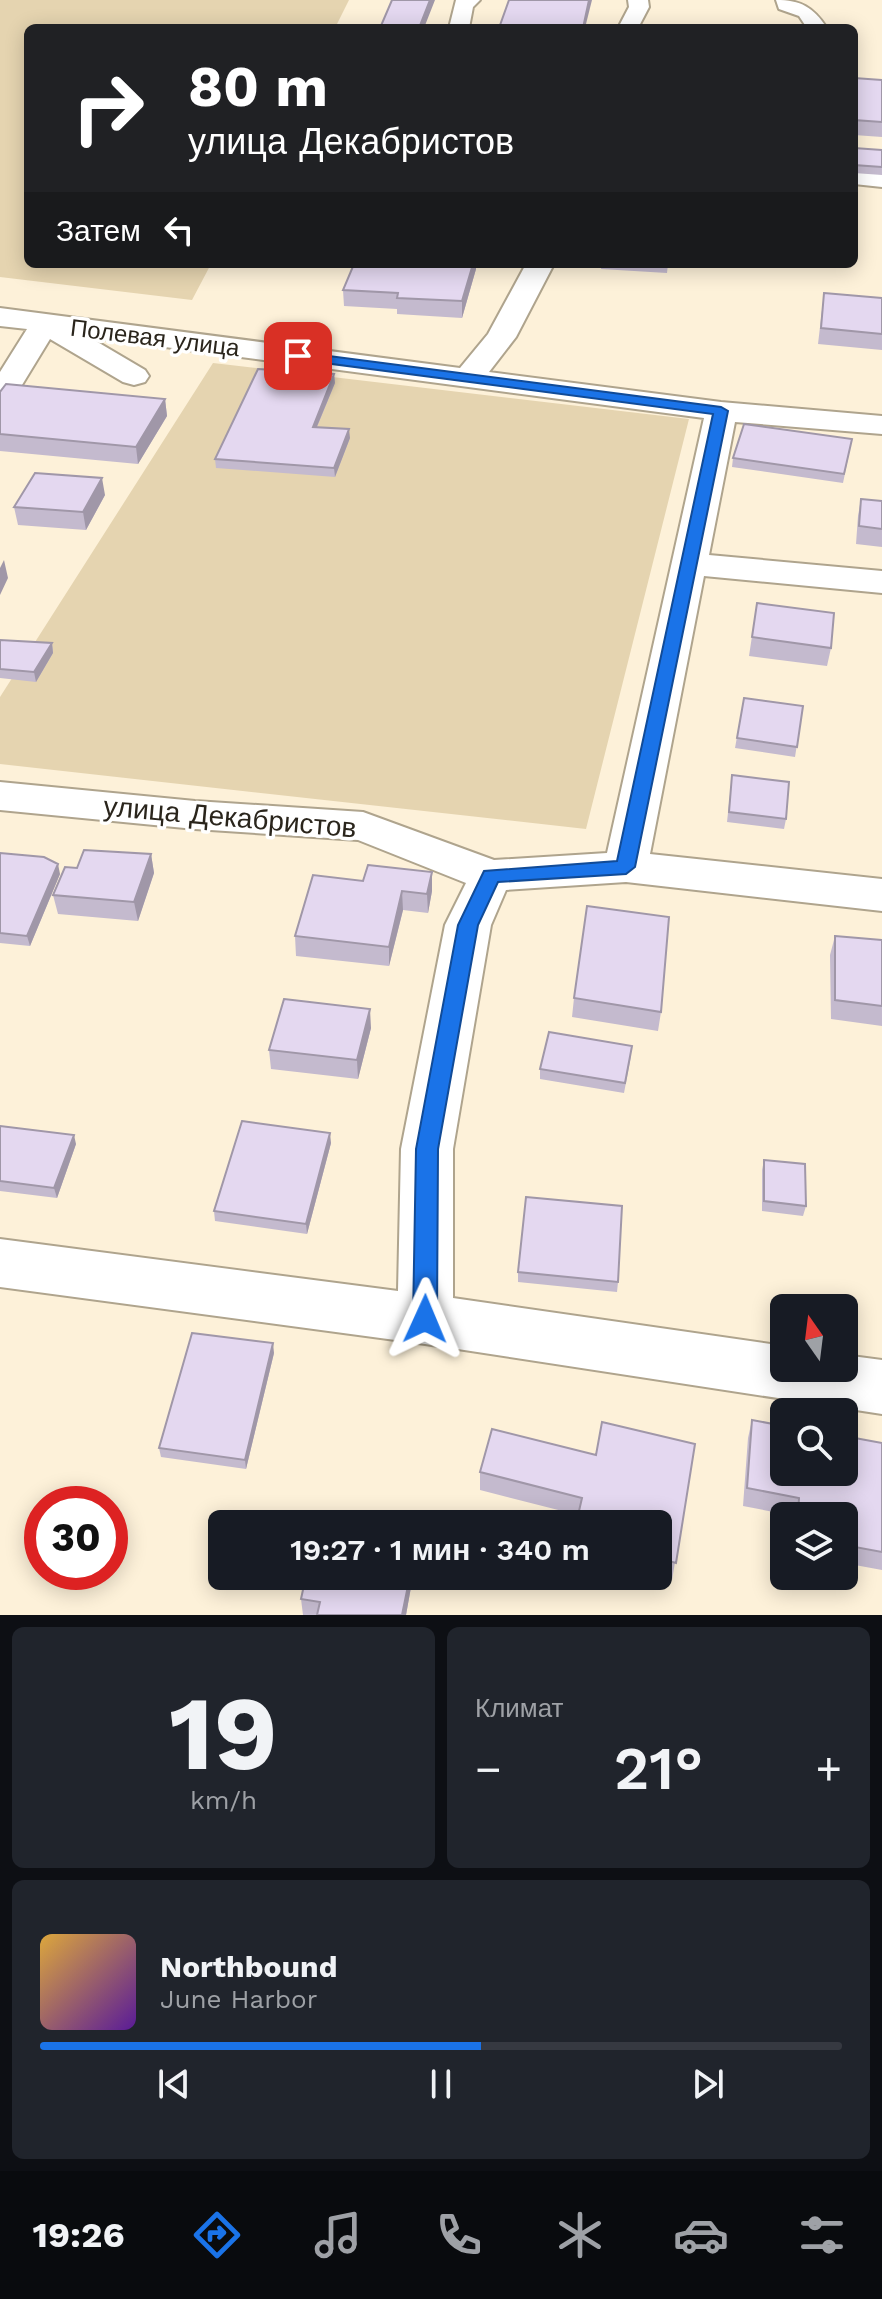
<!DOCTYPE html>
<html lang="ru">
<head>
<meta charset="utf-8">
<style>
  body { margin:0; font-family:"Work Sans",sans-serif; background:#20242c; color:#f1f3f6; height:100vh; display:flex; flex-direction:column; font-size:30px; white-space:nowrap }
  * { box-sizing:border-box; margin:0 }
  p { font-size:26px; color:#9ea1a6 }
  .icon { flex:none; width:44px; height:44px; fill:none; stroke:currentColor; stroke-width:2; stroke-linecap:round; stroke-linejoin:round }
  .map { position:relative; height:1615px; overflow:hidden }
  .drawer { display:flex; flex-direction:column; gap:12px; padding:12px; background:#0d0f14; flex:1 }
  .drawer>* { flex:none }
  .hud { position:absolute; left:24px; top:24px; width:834px; height:244px; border-radius:12px; box-shadow:0 4px 20px #0003; background:#202124; color:#fff; overflow:hidden }
  .needle { width:52px; rotate:346deg }
  .tools { position:absolute; left:770px; top:1294px; display:grid; gap:16px }
  .tools a { display:grid; place-items:center; width:88px; height:88px; border-radius:12px; background:#171b24; box-shadow:0 4px 20px #0003; font-size:40px }
  .speed { position:absolute; left:24px; top:1486px; display:flex; gap:16px; font-size:40px; font-weight:700; text-align:center }
  .speed>* { display:grid; place-content:center; width:104px; height:104px; border-radius:50%; background:#171b24; box-shadow:0 4px 20px #0003; line-height:1 }
  .speed .limit { border:12px solid #d22; background:#fff; color:#111 }
  .pin { position:absolute; display:grid; place-items:center; width:68px; height:68px; color:#fff; margin:-34px; border-radius:16px; box-shadow:0 4px 12px #0006 }
  .me { position:absolute; width:88px; margin:-44px; rotate:1deg; stroke-linejoin:round; filter:drop-shadow(0 0 6px #0008) }
  .turn { display:flex; align-items:center; gap:28px; height:168px; padding:0 32px; font-size:36px }
  .turn .icon { width:104px; height:104px; stroke-width:2.5 }
  .turn b { display:block; font-size:56px; line-height:68px }
  .then { display:flex; align-items:center; height:76px; padding:0 32px; background:#0003; gap:16px; font-size:30px }
  .big { font-size:60px; font-weight:600; line-height:1.1 }
  .drawer .widget { flex:1; display:flex; flex-direction:column; justify-content:center; gap:12px; min-width:0; padding:0 28px; border-radius:12px; background:#20242c }
  .drawer .dial { align-items:center; gap:0 }
  .dial b { font-size:104px; line-height:1 }
  .song { display:flex; align-items:center; gap:24px }
  .cover { width:96px; height:96px; border-radius:12px; background:linear-gradient(135deg,hsl(40 70% 55%),hsl(270 70% 35%)) }
  .played { height:8px; border-radius:4px; background:linear-gradient(90deg,#1a73e8 55%,#363941 55%) }
  .keys { display:flex; justify-content:space-around; direction:ltr }
  .heat { display:flex; justify-content:space-between; align-items:center; font-size:44px; direction:ltr }
  .drawer .tiles { flex:1; display:grid; gap:12px; grid-template-columns:1fr 1fr }
  .widget:last-child { grid-column:span 2 }
  .trip { position:absolute; left:208px; top:1510px; width:464px; height:80px; border-radius:12px; background:#171b24; box-shadow:0 4px 20px #0003; font-weight:600; line-height:80px; text-align:center }
  .menu { display:flex; height:128px; justify-content:space-around; align-items:center; background:#090b0e; color:#9ea1a6 }
  .menu .icon { width:56px; height:56px }
  .menu .active { color:#1a73e8 }
  .menu b { font-size:36px; color:#f1f3f6 }
  .map>svg:first-child { display:block }
</style>
</head>
<body>
<div class="map">
<svg width="882" height="1615" viewBox="0 0 882 1615">
  <rect width="100%" height="100%" fill="#fdf1d9"/>
  <path fill="#e5d4b0" d="M0,0H349L335,28H28V264H211L192,300L0,277Z
    M213,363L689,419L586,829L0,764V697Z"/>
  <g fill="none" stroke-linecap="round" stroke-linejoin="round">
    <defs>
      <path id="minor" d="M456,0H480L473,7L469,28H449Z
        M628,0H648L649,7L638,28H618L629,7Z
        M776,0C801,0 813,7 827,28H807L799,16L779,9Z
        M854,170L882,173V187L854,184Z
        M526,264H554L516,337L489,372L721,402L882,416V434L735,422L709,555L882,571V593L704,576L650,854L882,879V911L626,882L506,890L491,925L453,1149V1298L784,1346V1368H844V1355L882,1360V1414L425,1344L0,1287V1239L398,1291L401,1149L445,925L466,883L358,840L195,829L0,810V782L195,801L363,812L494,860L607,853L704,418L89,337L145,370L149,376L145,382L134,385L123,382L50,339L11,403L0,405V372L27,329L0,326V308L460,368L488,334Z"/>
    </defs>
    <use href="#minor" stroke="#afa48d" stroke-width="4"/>
    <use href="#minor" fill="#fff" fill-rule="evenodd"/>
  </g>
  <path fill="#c4bace" d="M854,78L882,80V137L854,135Z
    M854,148L882,150V175L854,173Z
    M354,264H476V269L462,318L397,314V309L344,306L343,290Z
    M602,264H668L667,273L601,269Z
    M824,293L882,298V350L818,344Z
    M334,374L335,383L317,427L350,438L335,477L216,468L215,459Z
    M0,392L165,399L167,416L138,464L0,451Z
    M852,439L843,483L732,467L733,458Z
    M105,495L86,530L18,525L14,507Z
    M861,499L882,501V547L856,544L858,516Z
    M757,603L831,648L827,666L749,656Z
    M0,640L52,643L53,653L36,682L0,678Z
    M744,698L803,706L795,757L735,748Z
    M731,785L786,819L784,829L727,822Z
    M0,853L60,874L30,946L0,943Z
    M151,854L154,873L138,921L58,914L53,895L77,868Z
    M313,875L432,891L428,913L403,910L389,966L296,956L295,936Z
    M835,936L882,940V1026L831,1019L830,955Z
    M574,998L661,1012L658,1031L572,1017Z
    M371,1028L358,1079L271,1069L269,1050Z
    M631,1056L624,1093L540,1079V1069Z
    M0,1126L76,1144L57,1198L0,1191Z
    M331,1143L307,1234L215,1221L214,1211Z
    M764,1160L806,1206L803,1216L762,1211V1170Z
    M518,1272L618,1282L617,1292L518,1282Z
    M274,1353L246,1469L161,1457L159,1448Z
    M752,1420L882,1443V1570L844,1563V1516H794L743,1506L748,1438Z
    M602,1422L695,1444L672,1580L658,1576V1524H576L578,1515L480,1490V1472L492,1429L596,1455Z
    M413,1576L406,1615H303L301,1599Z"/>
  <path fill="#a097a8" d="M430,0H435L424,28H419Z
    M589,0H592L585,28H583Z
    M473,264H476V269L462,318V301Z
    M334,374L335,383L313,436V427Z
    M165,399L167,416L138,464L136,447Z
    M349,429L350,438L335,477L334,468Z
    M102,478L105,495L86,530L83,512Z
    M4,560L8,578L0,595V568Z
    M52,643L53,653L36,682L34,672Z
    M151,854L154,873L138,921L134,902Z
    M58,864L60,874L30,946L27,936Z
    M432,872V891L428,913L427,894Z
    M402,891L403,910L389,966V947Z
    M370,1009L371,1028L358,1079L357,1060Z
    M330,1133L331,1143L307,1234L306,1224Z
    M74,1135L76,1144L57,1198L54,1188Z
    M273,1343L274,1353L246,1469L245,1460Z
    M410,1576H413L406,1615H402Z"/>
  <path fill="#e4d8f0" stroke="#a097a8" stroke-width="2" d="M392,0H430L419,28H380Z
    M509,0H589L583,28H499Z
    M854,78L882,80V122L854,120Z
    M854,148L882,150V167L854,165Z
    M354,264H473L462,301L397,298L398,293L343,290Z
    M824,293L882,298V334L821,328Z
    M258,369L334,374L313,427L349,429L334,468L215,459Z
    M6,384L165,399L136,447L0,434V392Z
    M744,424L852,439L844,474L733,458Z
    M35,473L102,478L83,512L14,507Z
    M861,499L882,501V529L859,526Z
    M757,603L834,613L831,648L752,637Z
    M0,640L52,643L34,672L0,669Z
    M744,698L803,706L797,747L737,738Z
    M732,775L789,782L786,819L729,812Z
    M84,850L151,854L134,902L53,895L65,867L77,868Z
    M0,853L44,857L58,864L27,936L0,933Z
    M368,865L432,872L427,894L402,891L389,947L295,936L313,875L363,881Z
    M587,906L669,917L661,1012L574,998Z
    M835,936L882,940V1006L835,1000Z
    M284,999L370,1009L357,1060L269,1050Z
    M549,1032L632,1046L625,1083L540,1069Z
    M242,1121L330,1133L306,1224L214,1211Z
    M0,1126L74,1135L54,1188L0,1181Z
    M764,1160L805,1164L806,1206L764,1201Z
    M526,1197L622,1206L618,1282L518,1272Z
    M192,1333L273,1343L245,1460L159,1448Z
    M752,1420L784,1426V1472H844V1436L882,1443V1552L844,1545V1516H798L799,1498L747,1488Z
    M602,1422L695,1444L676,1563L658,1558V1524H576L582,1498L480,1472L492,1429L596,1455Z
    M306,1576H410L402,1615H317L320,1602L301,1599Z"/>
  <path fill="#1a73e8" stroke="#114b97" stroke-width="2" d="M298,352L721,407L728,411L635,867L626,874L498,882L478,925L438,1149L437,1319L434,1327L425,1330L417,1327L413,1319L416,1149L458,925L484,871L617,861L713,414L294,359V353Z"/>
  <g text-anchor="middle" dominant-baseline="central" stroke-width="7" stroke-linejoin="round" paint-order="stroke">
    <g font-size="24" fill="#2a251c" stroke="#fff">
      <text transform="translate(155 338) rotate(7)">Полевая улица</text>
    </g>
    <g font-size="28" fill="#2a251c" stroke="#fff">
      <text transform="translate(230 817) rotate(5)">улица Декабристов</text>
    </g>
  </g>
</svg>
<div class="tools">
<a><svg class="needle" viewBox="-14 -14 28 28"><path d="M0-13l5 13h-10z" fill="#e53935"/><path d="M0 13l5-13h-10z" fill="#9ea1a6"/></svg></a>
<a><svg class="icon" aria-label="search" viewBox="0 0 24 24"><circle cx="10" cy="10" r="6"/><path d="M15 15l6 6"/></svg></a>
<a><svg class="icon" aria-label="layers" viewBox="0 0 24 24"><path d="M12 4l9 5-9 5-9-5zM3 14l9 5 9-5"/></svg></a>
</div>
<div class="speed"><div class="limit">30</div></div>
<div class="pin" style="left:298px;top:356px;background:#d93025"><svg class="icon" aria-label="arrive" viewBox="0 0 24 24"><path d="M6 21V4h12l-3 4 3 4H6"/></svg></div>
<svg class="me" style="left:425px;top:1319px" viewBox="-20 -20 40 40"><path d="M0-17L14 15 0 8-14 15z" fill="#1a73e8" stroke="#fff" stroke-width="4"/></svg>
<div class="trip">19:27 · 1 мин · 340 m</div>
<div class="hud">
<div class="turn"><svg class="icon" aria-label="right" viewBox="0 0 24 24"><path d="M7 20v-9h11M14 6l5 5-5 5"/></svg><div><b>80 m</b>улица Декабристов</div></div>
<div class="then">Затем<svg class="icon" aria-label="left" viewBox="0 0 24 24"><path d="M17 20v-9H6M10 6l-5 5 5 5"/></svg></div>
</div>
</div>
<section class="drawer">
<div class="tiles">
<div class="widget dial"><b>19</b><p>km/h</p></div>
<div class="widget"><p>Климат</p>
<div class="heat"><a>−</a><b class="big">21°</b><a>+</a></div>
</div>
<div class="widget">
<div class="song"><i class="cover"></i><div><b>Northbound</b><p>June Harbor</p></div></div>
<div class="played"></div>
<div class="keys"><svg class="icon" aria-label="previous" viewBox="0 0 24 24"><path d="M18 5L8 12l10 7zM5 5v14"/></svg><svg class="icon" aria-label="pause" viewBox="0 0 24 24"><path d="M8 5v14M16 5v14"/></svg><svg class="icon" aria-label="next" viewBox="0 0 24 24"><path d="M6 5l10 7-10 7zM19 5v14"/></svg></div>
</div>
</div>
</section>
<nav class="menu">
<b>19:26</b>
<svg class="icon active" aria-label="directions" viewBox="0 0 24 24"><path d="M12 3l9 9-9 9-9-9zM9 14v-3h6M13 9l2 2-2 2"/></svg>
<svg class="icon" aria-label="music" viewBox="0 0 24 24"><path d="M9 18V5l10-2v13"/><circle cx="6" cy="18" r="3"/><circle cx="16" cy="16" r="3"/></svg>
<svg class="icon" aria-label="phone" viewBox="0 0 24 24"><path d="M5 4h4l2 5-3 2q2 4 5 5l2-3 5 2v4C11 20 4 13 5 4z"/></svg>
<svg class="icon" aria-label="climate" viewBox="0 0 24 24"><path d="M12 3v18M4 7l16 10M4 17L20 7"/></svg>
<svg class="icon" aria-label="car" viewBox="0 0 24 24"><path d="M5 17H2v-5l4-1 3-4h7l3 4 3 1v5h-3M9 17h6M6 11h13"/><circle cx="7" cy="17" r="2"/><circle cx="17" cy="17" r="2"/></svg>
<svg class="icon" aria-label="filters" viewBox="0 0 24 24"><path d="M4 7h16M4 17h16"/><circle cx="9" cy="7" r="2"/><circle cx="15" cy="17" r="2"/></svg>
</nav>
</body>
</html>
